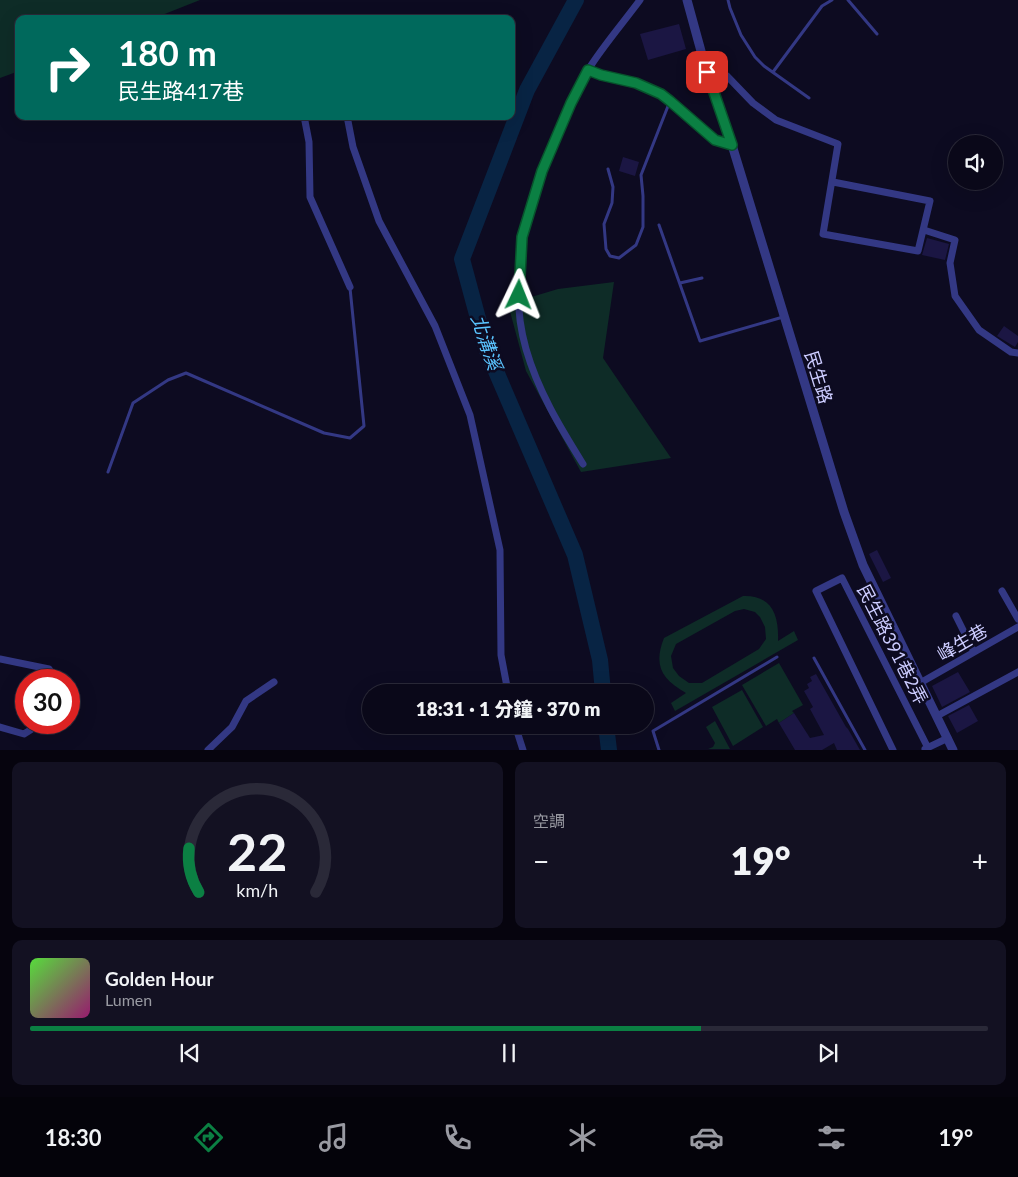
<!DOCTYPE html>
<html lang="zh-TW">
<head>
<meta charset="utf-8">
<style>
  body { margin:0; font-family:Lato,"Noto Sans TC",sans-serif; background:#131122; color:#f1f3f6; height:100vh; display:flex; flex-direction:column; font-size:19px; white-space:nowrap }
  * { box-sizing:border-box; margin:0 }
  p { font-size:16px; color:#999aa2 }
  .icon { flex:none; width:28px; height:28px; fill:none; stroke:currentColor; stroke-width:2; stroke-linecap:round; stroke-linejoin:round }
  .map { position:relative; height:750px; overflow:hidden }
  .drawer { display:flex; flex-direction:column; gap:12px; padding:12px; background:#06040e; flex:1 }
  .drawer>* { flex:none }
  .banner { position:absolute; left:15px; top:15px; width:500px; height:105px; border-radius:10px; box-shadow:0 5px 20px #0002,0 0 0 1px #2a2938; background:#00695c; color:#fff; overflow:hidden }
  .fabs { position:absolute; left:948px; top:135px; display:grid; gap:10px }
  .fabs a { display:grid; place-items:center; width:55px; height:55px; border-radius:50%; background:#0a0819; box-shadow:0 5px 20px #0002,0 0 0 1px #2a2938; font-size:25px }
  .speed { position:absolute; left:15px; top:669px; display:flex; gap:10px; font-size:25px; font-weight:700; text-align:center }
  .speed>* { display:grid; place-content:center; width:65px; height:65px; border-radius:50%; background:#0a0819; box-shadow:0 5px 20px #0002,0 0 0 1px #2a2938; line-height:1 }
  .speed .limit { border:8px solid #d22; background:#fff; color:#111 }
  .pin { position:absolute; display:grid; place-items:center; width:42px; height:42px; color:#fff; margin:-21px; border-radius:10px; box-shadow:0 2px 8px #0006 }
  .me { position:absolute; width:55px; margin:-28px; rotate:2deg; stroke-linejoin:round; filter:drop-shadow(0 0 4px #0008) }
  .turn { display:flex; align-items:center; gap:18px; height:105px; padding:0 20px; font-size:22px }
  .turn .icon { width:65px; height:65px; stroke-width:2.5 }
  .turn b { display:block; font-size:35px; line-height:42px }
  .big { font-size:38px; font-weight:800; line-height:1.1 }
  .drawer .tile { flex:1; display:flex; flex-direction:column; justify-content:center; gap:8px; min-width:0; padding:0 18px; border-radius:10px; background:#131122 }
  .drawer .dial { align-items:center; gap:0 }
  .dial svg { height:130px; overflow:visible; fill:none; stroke:#2a2938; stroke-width:7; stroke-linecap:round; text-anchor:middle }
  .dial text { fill:#f1f3f6; stroke:none }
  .song { display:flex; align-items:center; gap:15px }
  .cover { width:60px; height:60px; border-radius:8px; background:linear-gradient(135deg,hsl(110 70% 55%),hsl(320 70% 35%)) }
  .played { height:5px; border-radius:2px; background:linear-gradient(90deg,#0b8043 70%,#2a2938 70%) }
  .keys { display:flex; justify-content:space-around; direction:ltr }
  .heat { display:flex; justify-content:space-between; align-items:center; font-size:28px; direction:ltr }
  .drawer .tiles { flex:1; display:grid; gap:12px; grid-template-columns:1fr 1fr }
  .tile:last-child { grid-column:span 2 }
  .trip { position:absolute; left:362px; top:684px; width:292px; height:50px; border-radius:25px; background:#0a0819; box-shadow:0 5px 20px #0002,0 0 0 1px #2a2938; font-weight:800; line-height:50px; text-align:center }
  .tabs { display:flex; height:80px; justify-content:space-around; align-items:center; background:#04030a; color:#999aa2 }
  .tabs .icon { width:35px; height:35px }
  .tabs .selected { color:#0b8043 }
  .tabs b { font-size:22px; color:#f1f3f6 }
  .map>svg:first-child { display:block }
</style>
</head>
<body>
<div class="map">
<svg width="1018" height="750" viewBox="0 0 1018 750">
  <rect width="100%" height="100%" fill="#0d0b21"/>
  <path fill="#0e2c27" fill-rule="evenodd" d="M0,0H200L152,19H19V71L0,78Z
    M614,282L603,358L671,458L581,472L526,371L508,304L558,289Z
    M743,596C772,595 779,615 778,641L794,631L798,640L675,711L671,703L686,693C662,679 653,666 664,638ZM744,609L755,612L760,617L765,627L766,639L759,649L702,683H689L679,676L673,668L671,656L676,644L735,611Z
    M779,663L803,705L792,711L794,713L779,723L777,719L766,726L742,685Z
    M742,690L763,727L733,746L712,707Z
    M715,721L730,749H708L713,747L715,743L706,727Z"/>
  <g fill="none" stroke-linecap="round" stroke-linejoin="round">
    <path stroke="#082444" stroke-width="16" d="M576,0L527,90L462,259L486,348L575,555L600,660L603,692
      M606,725L609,750"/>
  </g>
  <path fill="#1b1643" d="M679,24L686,49L648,60L640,34Z
    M623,157L639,162L635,176L619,171Z
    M927,238L949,244L945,260L922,255Z
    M1004,326L1018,336V342L1015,347L997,336Z
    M877,550L891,578L883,582L869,554Z
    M958,672L970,692L942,707L932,686Z
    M816,674L846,727L848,729L860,750H837L834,743L822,750H795L779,723L794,713L810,738L824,735L810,709L813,707L804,691L809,688L807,684L812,681L810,677Z
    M969,705L978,721L957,733L948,716Z"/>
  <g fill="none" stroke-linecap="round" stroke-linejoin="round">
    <path stroke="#333884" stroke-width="3" d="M728,0L730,8L741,35L755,57L764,66L809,98
      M848,0L877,34
      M589,70L601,75L636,83L661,94L670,101L715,140L731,144
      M773,72L822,6L832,0
      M608,169L613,187L612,203L604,224L606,249L610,256L619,258L636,245L643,227V196L641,175L670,101
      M659,225L700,341L783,317
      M680,283L702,278
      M108,472L133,403L168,380L186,373L324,433L350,438L364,426L350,288
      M814,658L865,750
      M659,750L653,731L777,657"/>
    <path stroke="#333884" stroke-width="7" d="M707,73L716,71L727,76L753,103L776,120L838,144L823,234L918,251L930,201L833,182
      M304,116L309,142L310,197L350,287
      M347,116L353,147L379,221L435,326L470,415L500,550L501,655L508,692
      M924,230L955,240L950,263L955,296L979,330L1011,352L1018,353
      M583,464C560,427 538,391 526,349C505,276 530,198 559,132C567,111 576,89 588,70C603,46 623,23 640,0
      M1002,591L1018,619
      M956,616L974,652
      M0,659L49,669L56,680
      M920,683L1018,627
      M937,716L1018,672
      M515,725L523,750
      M0,727L24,734L43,722
      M925,749L948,738
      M208,750L232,727L246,701L274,682
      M893,750L816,591L842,578L928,748"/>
    <path stroke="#333884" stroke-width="9" d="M687,0L707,73L732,145L844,512L863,565L953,750"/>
  </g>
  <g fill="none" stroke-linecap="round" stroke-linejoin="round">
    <defs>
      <path id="route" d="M519,295L522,237L542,171L571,103L588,70L601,75L636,83L661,94L670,101L715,140L732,145L707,72"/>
    </defs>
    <use href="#route" stroke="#07532c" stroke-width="12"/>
    <use href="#route" stroke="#0b8043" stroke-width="9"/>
  </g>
  <g text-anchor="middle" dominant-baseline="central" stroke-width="5" stroke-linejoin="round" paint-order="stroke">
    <g font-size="18" fill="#ccf" stroke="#0d0b21">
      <text transform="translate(819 377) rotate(73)">民生路</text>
      <text transform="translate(962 642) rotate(-30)">峰生巷</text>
      <text transform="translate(893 644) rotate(63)">民生路391巷2弄</text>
    </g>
    <g font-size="19" font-style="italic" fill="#5ac4ff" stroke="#0d0b21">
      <text transform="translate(487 342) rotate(71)">北溝溪</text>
    </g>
  </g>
</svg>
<div class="fabs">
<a><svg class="icon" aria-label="sound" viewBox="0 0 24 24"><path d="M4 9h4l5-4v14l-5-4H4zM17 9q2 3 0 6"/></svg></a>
</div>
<div class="speed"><div class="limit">30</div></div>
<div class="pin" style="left:707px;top:72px;background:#d93025"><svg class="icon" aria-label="arrive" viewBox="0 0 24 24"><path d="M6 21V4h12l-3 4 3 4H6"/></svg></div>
<svg class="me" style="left:519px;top:295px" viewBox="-20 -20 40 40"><path d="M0-17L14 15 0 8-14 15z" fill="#0b8043" stroke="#fff" stroke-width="4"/></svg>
<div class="trip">18:31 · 1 分鐘 · 370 m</div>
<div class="banner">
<div class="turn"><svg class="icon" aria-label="right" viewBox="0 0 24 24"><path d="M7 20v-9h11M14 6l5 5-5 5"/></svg><div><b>180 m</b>民生路417巷</div></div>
</div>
</div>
<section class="drawer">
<div class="tiles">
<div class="tile dial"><svg viewBox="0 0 100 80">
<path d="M14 69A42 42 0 1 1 86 69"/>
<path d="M14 69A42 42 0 0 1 8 42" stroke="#0b8043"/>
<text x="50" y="56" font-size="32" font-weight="700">22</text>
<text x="50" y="72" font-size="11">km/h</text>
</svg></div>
<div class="tile"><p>空調</p>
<div class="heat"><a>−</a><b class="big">19°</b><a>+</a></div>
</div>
<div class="tile">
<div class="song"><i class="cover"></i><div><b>Golden Hour</b><p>Lumen</p></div></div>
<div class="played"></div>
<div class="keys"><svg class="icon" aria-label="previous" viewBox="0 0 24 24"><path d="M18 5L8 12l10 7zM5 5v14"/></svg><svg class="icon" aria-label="pause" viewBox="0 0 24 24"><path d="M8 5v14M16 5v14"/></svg><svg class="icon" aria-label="next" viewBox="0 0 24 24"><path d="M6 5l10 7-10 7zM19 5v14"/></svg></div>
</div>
</div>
</section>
<nav class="tabs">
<b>18:30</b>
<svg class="icon selected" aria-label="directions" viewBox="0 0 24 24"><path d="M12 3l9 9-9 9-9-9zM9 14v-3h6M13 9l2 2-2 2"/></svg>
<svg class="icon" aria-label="music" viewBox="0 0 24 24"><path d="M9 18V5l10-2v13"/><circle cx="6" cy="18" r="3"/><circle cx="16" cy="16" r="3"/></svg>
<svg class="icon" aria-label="phone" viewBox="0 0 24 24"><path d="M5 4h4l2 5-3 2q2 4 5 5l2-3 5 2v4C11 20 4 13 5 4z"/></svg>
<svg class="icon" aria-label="climate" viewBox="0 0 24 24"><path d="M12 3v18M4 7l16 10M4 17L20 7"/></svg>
<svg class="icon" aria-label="car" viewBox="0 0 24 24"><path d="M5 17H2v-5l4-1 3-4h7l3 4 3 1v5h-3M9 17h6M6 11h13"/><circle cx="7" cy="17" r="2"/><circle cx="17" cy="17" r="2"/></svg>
<svg class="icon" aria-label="filters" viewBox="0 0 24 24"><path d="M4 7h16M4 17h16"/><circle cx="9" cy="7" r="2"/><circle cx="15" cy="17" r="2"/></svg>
<b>19°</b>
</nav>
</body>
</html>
